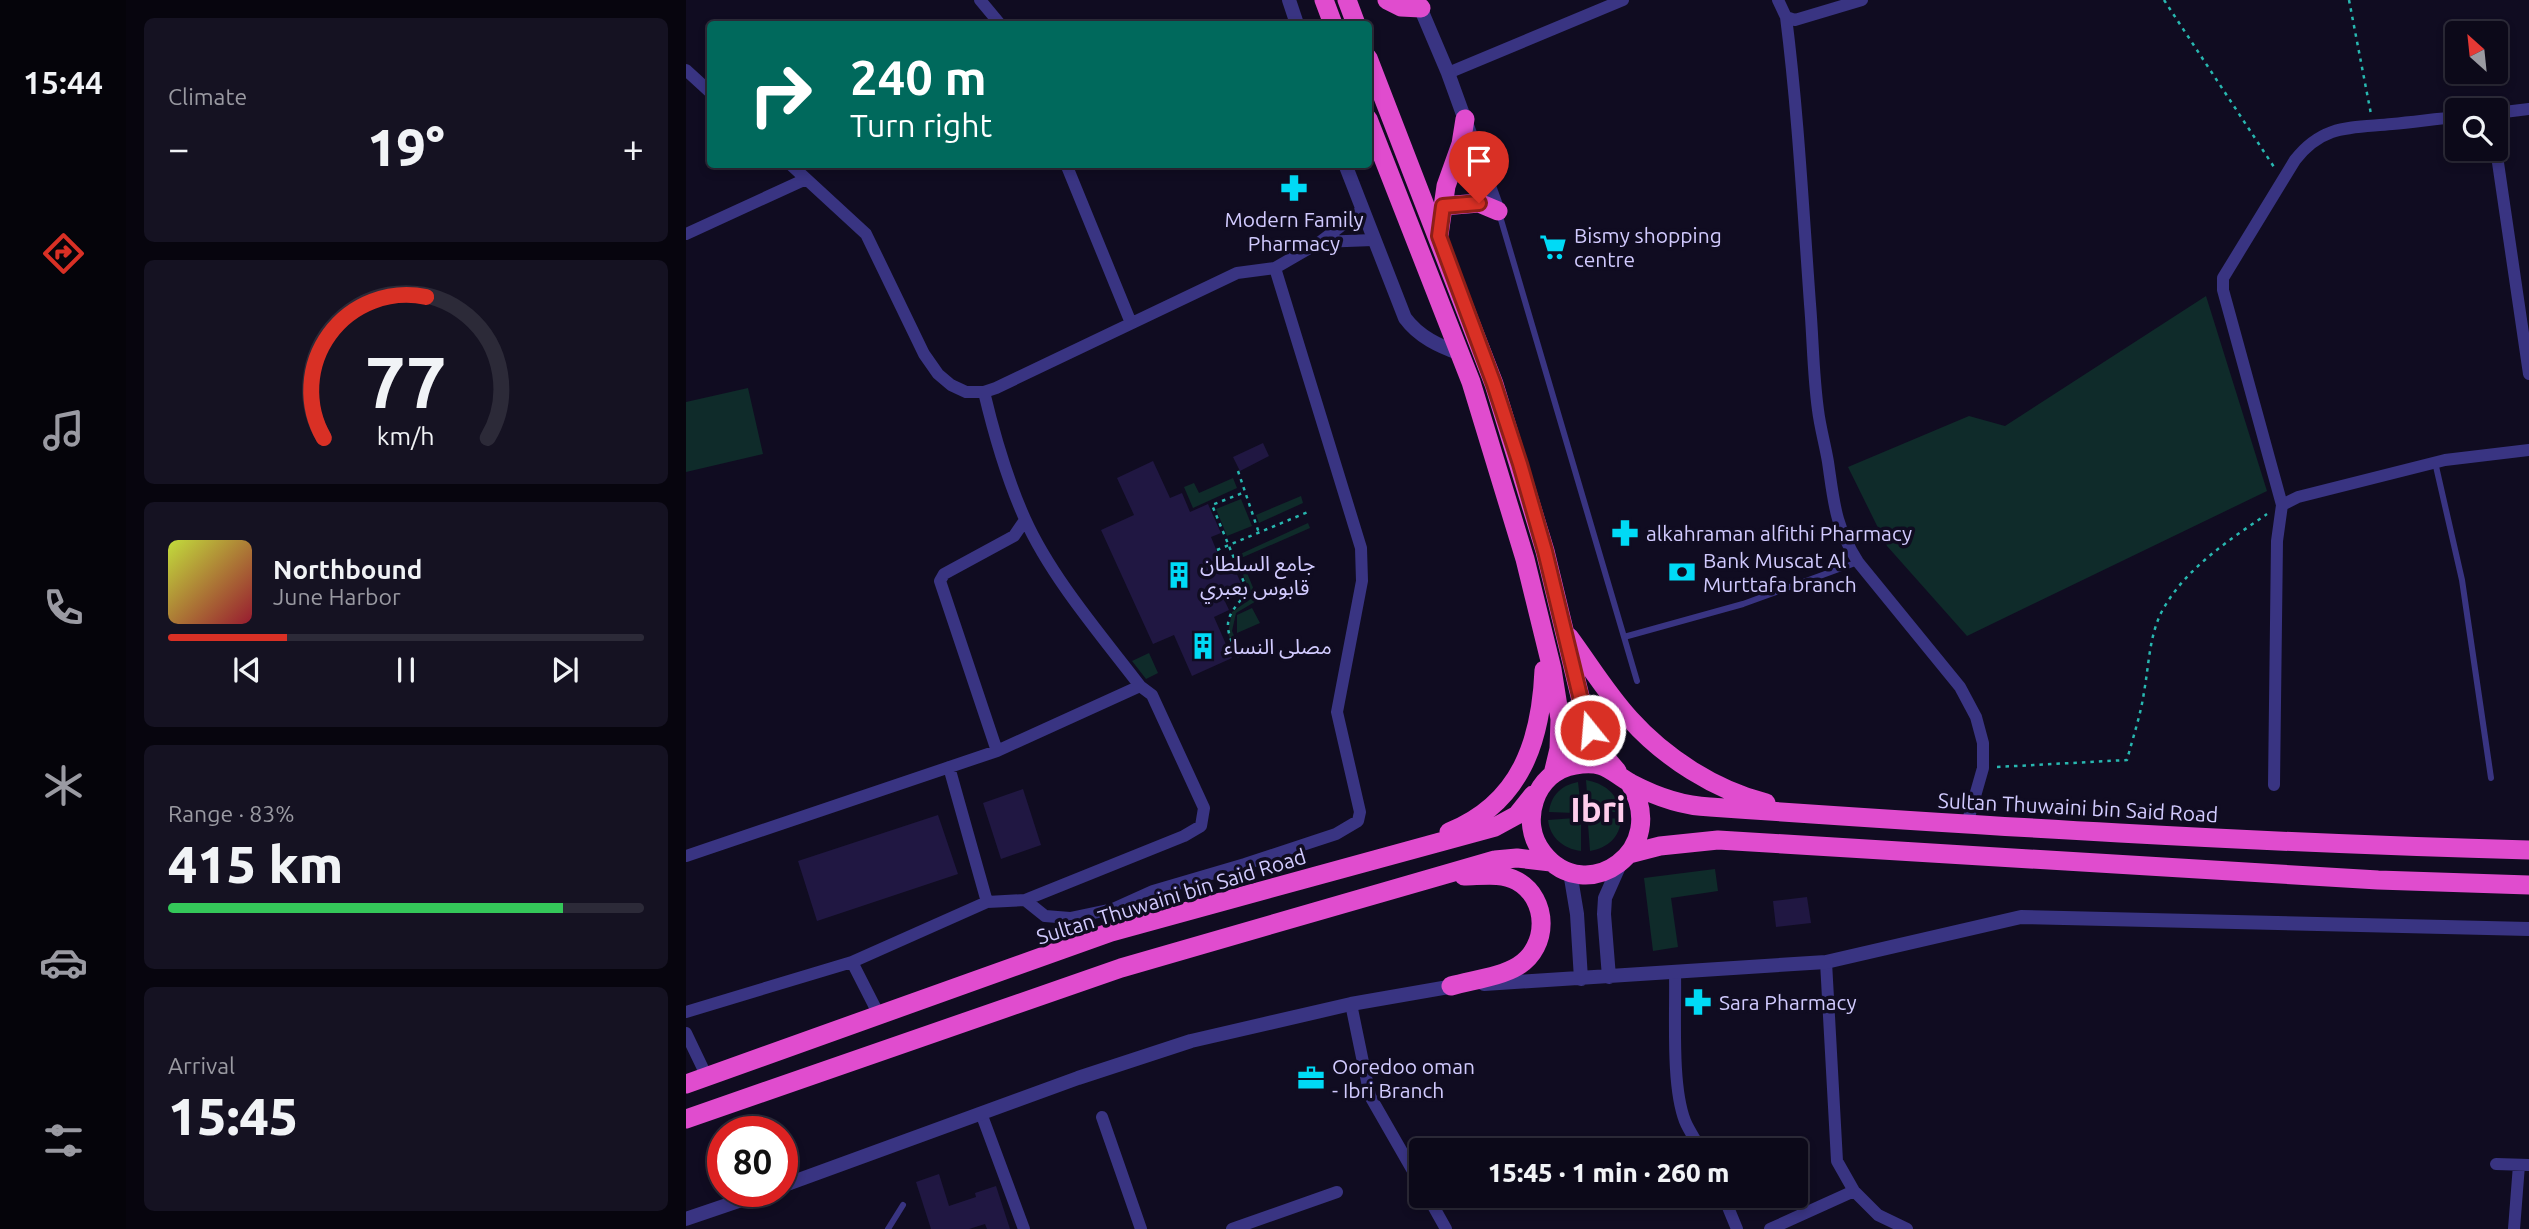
<!DOCTYPE html>
<html lang="en">
<head>
<meta charset="utf-8">
<style>
  body { margin:0; font-family:Ubuntu,"Noto Sans Arabic",sans-serif; background:#151222; color:#f1f3f6; height:100vh; display:flex; flex-direction:column; font-size:26px; white-space:nowrap }
  * { box-sizing:border-box; margin:0 }
  p { font-size:23px; color:#9a9aa2 }
  .icon { flex:none; width:38px; height:38px; fill:none; stroke:currentColor; stroke-width:2; stroke-linecap:round; stroke-linejoin:round }
  .map { position:relative; flex:1; overflow:hidden }
  .sheet { display:flex; flex-direction:column; gap:18px; padding:18px; background:#07050e; width:560px }
  .sheet>* { flex:none }
  .hud { position:absolute; left:21px; top:21px; width:665px; height:147px; border-radius:7px; box-shadow:0 4px 10px #0003,0 0 0 2px #2c2a38; background:#00695c; color:#fff; overflow:hidden }
  .needle { width:46px; rotate:333deg }
  .buttons { position:absolute; left:1759px; top:21px; display:grid; gap:14px }
  .buttons a { display:grid; place-items:center; width:63px; height:63px; border-radius:7px; background:#0c0919; box-shadow:0 4px 10px #0003,0 0 0 2px #2c2a38; font-size:35px }
  .speed { position:absolute; left:21px; top:1116px; display:flex; gap:14px; font-size:35px; font-weight:700; text-align:center }
  .speed>* { display:grid; place-content:center; width:91px; height:91px; border-radius:50%; background:#0c0919; box-shadow:0 4px 10px #0003,0 0 0 2px #2c2a38; line-height:1 }
  .speed .limit { border:10px solid #d22; background:#fff; color:#111 }
  .pin { position:absolute; display:grid; place-items:center; width:60px; height:60px; color:#fff; margin:-72px -30px; border-radius:50% 50% 50% 0; rotate:-45deg; box-shadow:0 0 7px #0007 }
  .pin .icon { rotate:45deg }
  .me { position:absolute; width:77px; margin:-38px; rotate:343deg; stroke-linejoin:round; filter:drop-shadow(0 0 5px #0008) }
  .turn { display:flex; align-items:center; gap:24px; height:147px; padding:0 28px; font-size:32px }
  .turn .icon { width:91px; height:91px; stroke-width:2.5 }
  .turn b { display:block; font-size:49px; line-height:60px }
  .big { font-size:52px; font-weight:800; line-height:1.1 }
  .sheet .tile { flex:1; display:flex; flex-direction:column; justify-content:center; gap:10px; min-width:0; padding:0 24px; border-radius:10px; background:#151222 }
  .sheet .dial { align-items:center; gap:0 }
  .dial svg { height:182px; overflow:visible; fill:none; stroke:#2c2a38; stroke-width:7; stroke-linecap:round; text-anchor:middle }
  .dial text { fill:#f1f3f6; stroke:none }
  .song { display:flex; align-items:center; gap:21px }
  .cover { width:84px; height:84px; border-radius:10px; background:linear-gradient(135deg,hsl(70 70% 55%),hsl(350 70% 35%)) }
  .played { height:7px; border-radius:4px; background:linear-gradient(90deg,#d93025 25%,#2c2a38 25%) }
  .keys { display:flex; justify-content:space-around; direction:ltr }
  .heat { display:flex; justify-content:space-between; align-items:center; font-size:38px; direction:ltr }
  .charge { height:10px; border-radius:5px; background:linear-gradient(90deg,#34c759 83%,#2c2a38 0) }
  .trip { position:absolute; left:723px; top:1138px; width:399px; height:70px; border-radius:7px; background:#0c0919; box-shadow:0 4px 10px #0003,0 0 0 2px #2c2a38; font-weight:800; line-height:70px; text-align:center }
  main { display:flex; flex:1; min-height:0 }
  .menu { display:flex; flex-direction:column; width:126px; justify-content:space-around; align-items:center; background:#05040a; color:#9a9aa2 }
  .menu .icon { width:49px; height:49px }
  .menu .active { color:#d93025 }
  .menu b { font-size:32px; color:#f1f3f6 }
  .map>svg:first-child { display:block }
</style>
</head>
<body>
<main>
<nav class="menu">
<b>15:44</b>
<svg class="icon active" aria-label="directions" viewBox="0 0 24 24"><path d="M12 3l9 9-9 9-9-9zM9 14v-3h6M13 9l2 2-2 2"/></svg>
<svg class="icon" aria-label="music" viewBox="0 0 24 24"><path d="M9 18V5l10-2v13"/><circle cx="6" cy="18" r="3"/><circle cx="16" cy="16" r="3"/></svg>
<svg class="icon" aria-label="phone" viewBox="0 0 24 24"><path d="M5 4h4l2 5-3 2q2 4 5 5l2-3 5 2v4C11 20 4 13 5 4z"/></svg>
<svg class="icon" aria-label="climate" viewBox="0 0 24 24"><path d="M12 3v18M4 7l16 10M4 17L20 7"/></svg>
<svg class="icon" aria-label="car" viewBox="0 0 24 24"><path d="M5 17H2v-5l4-1 3-4h7l3 4 3 1v5h-3M9 17h6M6 11h13"/><circle cx="7" cy="17" r="2"/><circle cx="17" cy="17" r="2"/></svg>
<svg class="icon" aria-label="filters" viewBox="0 0 24 24"><path d="M4 7h16M4 17h16"/><circle cx="9" cy="7" r="2"/><circle cx="15" cy="17" r="2"/></svg>
</nav>
<section class="sheet">
<div class="tile"><p>Climate</p>
<div class="heat"><a>−</a><b class="big">19°</b><a>+</a></div>
</div>
<div class="tile dial"><svg viewBox="0 0 100 80">
<path d="M14 69A42 42 0 1 1 86 69"/>
<path d="M14 69A42 42 0 0 1 59 7" stroke="#d93025"/>
<text x="50" y="56" font-size="32" font-weight="700">77</text>
<text x="50" y="72" font-size="11">km/h</text>
</svg></div>
<div class="tile">
<div class="song"><i class="cover"></i><div><b>Northbound</b><p>June Harbor</p></div></div>
<div class="played"></div>
<div class="keys"><svg class="icon" aria-label="previous" viewBox="0 0 24 24"><path d="M18 5L8 12l10 7zM5 5v14"/></svg><svg class="icon" aria-label="pause" viewBox="0 0 24 24"><path d="M8 5v14M16 5v14"/></svg><svg class="icon" aria-label="next" viewBox="0 0 24 24"><path d="M6 5l10 7-10 7zM19 5v14"/></svg></div>
</div>
<div class="tile"><p>Range · 83%</p><b class="big">415 km</b><div class="charge"></div></div>
<div class="tile"><p>Arrival</p><b class="big">15:45</b></div>
</section>
<div class="map">
<svg width="1843" height="1229" viewBox="0 0 1843 1229">
  <rect width="100%" height="100%" fill="#100c21"/>
  <path fill="#0f2b2a" d="M1520,296L1581,491L1281,636L1201,546L1162,467L1283,416L1319,426Z
    M62,388L77,454L0,472V402Z
    M547,478L551,488L507,508L498,487L508,483L513,493Z
    M615,496L617,503L573,523L570,515Z
    M555,499L566,526L541,536L530,509Z
    M622,523L624,528L555,558L572,600L550,613L546,631L549,638L545,641L542,633L546,612L566,598L550,556Z
    M566,608L574,623L551,633V615Z
    M463,653L472,673L460,679L446,661Z
    M900,780C917,783 932,793 934,812H907L902,807Z
    M892,782L895,808L889,813L863,812C865,795 876,785 892,782Z
    M909,817L935,819C934,837 922,848 904,851L902,824Z
    M889,818L895,825V851C878,849 864,838 862,820Z
    M1029,869L1032,891L985,898L992,947L967,951L958,878Z"/>
  <path fill="#201742" d="M577,443L583,456L554,471L547,457Z
    M467,461L484,498L496,493L504,512L522,504L535,533L525,537L536,564L545,560L556,586L536,595L543,610L528,617L546,658L506,676L488,635L467,644L415,530L448,515L431,478Z
    M337,789L355,845L315,859L297,803Z
    M252,815L272,874L131,921L112,861Z
    M1121,897L1125,923L1090,927L1087,901Z
    M253,1174L263,1206L290,1197L289,1193L310,1186L324,1229H301L299,1224L283,1229H245L230,1182Z"/>
  <g fill="none" stroke-linecap="round" stroke-linejoin="round">
    <path stroke="#28b7b0" stroke-width="2.5" stroke-dasharray="3.5 5" stroke-linecap="butt" d="M1478,0L1588,167
      M1663,0L1685,114
      M552,471L573,533
      M531,550L622,512
      M553,657C537,625 537,619 562,592L526,505L559,492
      M1311,767L1441,760C1447,737 1455,714 1458,692C1463,665 1463,638 1475,613C1498,569 1542,541 1581,514"/>
    <path stroke="#393482" stroke-width="6" d="M813,213L951,681
      M1749,462L1776,580L1805,778
      M938,637L1057,604L1172,562
      M202,1229L217,1205"/>
    <path stroke="#393482" stroke-width="12" d="M294,0L314,24
      M1092,0L1100,17L1109,20L1176,0
      M1100,17C1112,112 1117,208 1124,304C1127,339 1127,374 1132,410C1134,427 1139,444 1142,462C1148,503 1149,526 1172,562L1274,687L1290,717L1297,743V768L1281,824
      M0,70L24,92
      M762,73L937,0
      M1810,113L1843,109
      M1810,149L1843,374
      M104,164L180,234L238,354L252,374L265,385L280,392H298L310,388L551,273L589,268L634,242L676,210
      M380,164L445,323
      M0,234L120,179
      M634,242L687,240
      M298,392C308,434 321,479 339,519C365,577 415,635 454,686L466,695L518,808L515,826L498,836L339,900
      M1596,505L1612,497L1759,460L1843,450
      M311,751L254,581L258,574L328,536L339,520
      M263,767L301,902
      M1588,785L1591,541L1596,505L1537,290V278L1609,160C1637,124 1665,128 1706,124C1728,122 1749,119 1771,117
      M0,856L311,751L454,686
      M166,962L193,1015
      M1140,962L1151,1161L1168,1191L1192,1215L1221,1229
      M989,972C990,1013 985,1085 999,1121C1003,1131 1010,1140 1015,1150
      M665,1004L684,1096L735,1185
      M0,1012L166,962L301,902L339,900L359,916L384,918L427,909L467,891L559,864L650,834L672,821L674,812L651,712L676,581L675,548L589,268
      M0,1033L21,1077
      M295,1113L338,1229
      M416,1117L455,1229
      M1810,1164L1843,1165
      M741,1195L760,1229
      M1037,1195L1051,1229
      M546,1229L651,1192
      M1084,1229L1168,1191
      M1828,1229L1833,1165"/>
    <path stroke="#393482" stroke-width="14" d="M603,0L611,24
      M731,0L762,73L812,211
      M659,164L719,318C733,337 753,346 775,354
      M884,872L891,914L895,979
      M923,977L918,914L919,898L935,862
      M798,984L1140,962L1335,917L1843,929
      M96,1186L392,1078L505,1041L665,1004L774,985
      M0,1219L79,1192"/>
    <path stroke="#e04cce" stroke-width="19" d="M638,0L647,24
      M661,0L670,24
      M701,0L715,7L735,8
      M682,58L808,384L859,551L899,717L913,750L931,771
      M682,119L785,382L839,559L866,669L874,719L873,749L867,774
      M757,206L793,203L812,211
      M753,235L760,186L775,144L779,119
      M883,637C903,664 921,694 944,719C979,758 1029,790 1080,803
      M943,782C986,850 900,908 857,853C832,823 849,771 889,765C920,760 923,771 946,784C969,796 998,806 1024,807C1297,826 1570,843 1843,850
      M763,832C835,803 855,741 858,670
      M943,854L974,846L1032,840L1692,880L1843,885
      M765,986C786,980 814,977 832,966C863,947 863,899 831,881C815,872 795,876 778,876
      M0,1084L425,932L809,827L831,815L847,795
      M0,1119L435,968L809,860L831,858L865,862"/>
  </g>
  <g fill="none" stroke-linecap="round" stroke-linejoin="round">
    <defs>
      <path id="route" d="M793,203L757,206L753,236L808,384L834,464L859,551L895,700L904,730"/>
    </defs>
    <use href="#route" stroke="#8d1f18" stroke-width="18"/>
    <use href="#route" stroke="#d93025" stroke-width="12"/>
  </g>
  <defs>
    <symbol id="pharmacy-bare" viewBox="-9 -9 18 18"><path d="M-2-6h4v4h4v4h-4v4h-4v-4h-4v-4h4Z" fill="#00daf6" stroke="#100c21" stroke-width="2.5" paint-order="stroke"/></symbol>
    <symbol id="supermarket-bare" viewBox="-9 -9 18 18"><path d="M-6-5.5h2.5l.6 2H6L4.5 2H-2.5L-4.4-4H-6ZM-1.5 3.2a1.3 1.3 0 1 0 .1 0ZM3 3.2a1.3 1.3 0 1 0 .1 0Z" fill="#00daf6" stroke="#100c21" stroke-width="2.5" paint-order="stroke"/></symbol>
    <symbol id="bank-bare" viewBox="-9 -9 18 18"><path d="M-6-4H6V4H-6ZM0-2.3a2.3 2.3 0 1 0 0 4.6a2.3 2.3 0 1 0 0-4.6Z" fill="#00daf6" stroke="#100c21" stroke-width="2.5" paint-order="stroke"/></symbol>
    <symbol id="building-bare" viewBox="-9 -9 18 18"><path d="M-4-6H4V6H1V3H-1V6H-4ZM-2.5-4.3h1.7v1.8h-1.7ZM.8-4.3h1.7v1.8H.8ZM-2.5-1h1.7V.8h-1.7ZM.8-1h1.7V.8H.8Z" fill="#00daf6" stroke="#100c21" stroke-width="2.5" paint-order="stroke"/></symbol>
    <symbol id="office-bare" viewBox="-9 -9 18 18"><path d="M-6-3h4V-5.5h4V-3h4V5H-6ZM-1-4.5V-3h2v-1.5ZM-6 0V1H6V0Z" fill="#00daf6" stroke="#100c21" stroke-width="2.5" paint-order="stroke"/></symbol>
  </defs>
  <g fill-rule="evenodd">
    <use href="#pharmacy-bare" x="589" y="169" width="38" height="38"/>
    <use href="#supermarket-bare" x="848" y="228" width="38" height="38"/>
    <use href="#pharmacy-bare" x="920" y="514" width="38" height="38"/>
    <use href="#bank-bare" x="977" y="553" width="38" height="38"/>
    <use href="#building-bare" x="474" y="556" width="38" height="38"/>
    <use href="#building-bare" x="498" y="627" width="38" height="38"/>
    <use href="#pharmacy-bare" x="993" y="983" width="38" height="38"/>
    <use href="#office-bare" x="606" y="1059" width="38" height="38"/>
  </g>
  <g text-anchor="middle" dominant-baseline="central" stroke-width="7" stroke-linejoin="round" paint-order="stroke">
    <g font-size="21" fill="#d2cbff" stroke="#100c21" text-anchor="start">
      <text x="608" y="219" text-anchor="middle">Modern Family<tspan x="608" dy="24">Pharmacy</tspan></text>
      <text x="888" y="235">Bismy shopping<tspan x="888" dy="24">centre</tspan></text>
      <text x="960" y="533">alkahraman alfithi Pharmacy</text>
      <text x="1017" y="560">Bank Muscat Al<tspan x="1017" dy="24">Murttafa branch</tspan></text>
      <text x="514" y="563">جامع السلطان<tspan x="514" dy="24">قابوس بعبري</tspan></text>
      <text x="538" y="646">مصلى النساء</text>
      <text x="1033" y="1002">Sara Pharmacy</text>
      <text x="646" y="1066">Ooredoo oman<tspan x="646" dy="24">- Ibri Branch</tspan></text>
    </g>
    <g font-size="21" fill="#d2cbff" stroke="#100c21">
      <text transform="translate(1392 807) rotate(3)">Sultan Thuwaini bin Said Road</text>
      <text transform="translate(485 896) rotate(-17)">Sultan Thuwaini bin Said Road</text>
    </g>
    <g font-size="35" font-weight="bold" fill="#ffcdec" stroke="#100c21">
      <text x="912" y="809">Ibri</text>
    </g>
  </g>
</svg>
<div class="buttons">
<a><svg class="needle" viewBox="-14 -14 28 28"><path d="M0-13l5 13h-10z" fill="#e53935"/><path d="M0 13l5-13h-10z" fill="#9a9aa2"/></svg></a>
<a><svg class="icon" aria-label="search" viewBox="0 0 24 24"><circle cx="10" cy="10" r="6"/><path d="M15 15l6 6"/></svg></a>
</div>
<div class="speed"><div class="limit">80</div></div>
<div class="pin" style="left:793px;top:203px;background:#d93025"><svg class="icon" aria-label="arrive" viewBox="0 0 24 24"><path d="M6 21V4h12l-3 4 3 4H6"/></svg></div>
<svg class="me" style="left:904px;top:730px" viewBox="-20 -20 40 40"><circle r="17" fill="#d93025" stroke="#fff" stroke-width="3"/><path d="M0-11L8 9 0 5-8 9z" fill="#fff"/></svg>
<div class="trip">15:45 · 1 min · 260 m</div>
<div class="hud">
<div class="turn"><svg class="icon" aria-label="right" viewBox="0 0 24 24"><path d="M7 20v-9h11M14 6l5 5-5 5"/></svg><div><b>240 m</b>Turn right</div></div>
</div>
</div>
</main>
</body>
</html>
